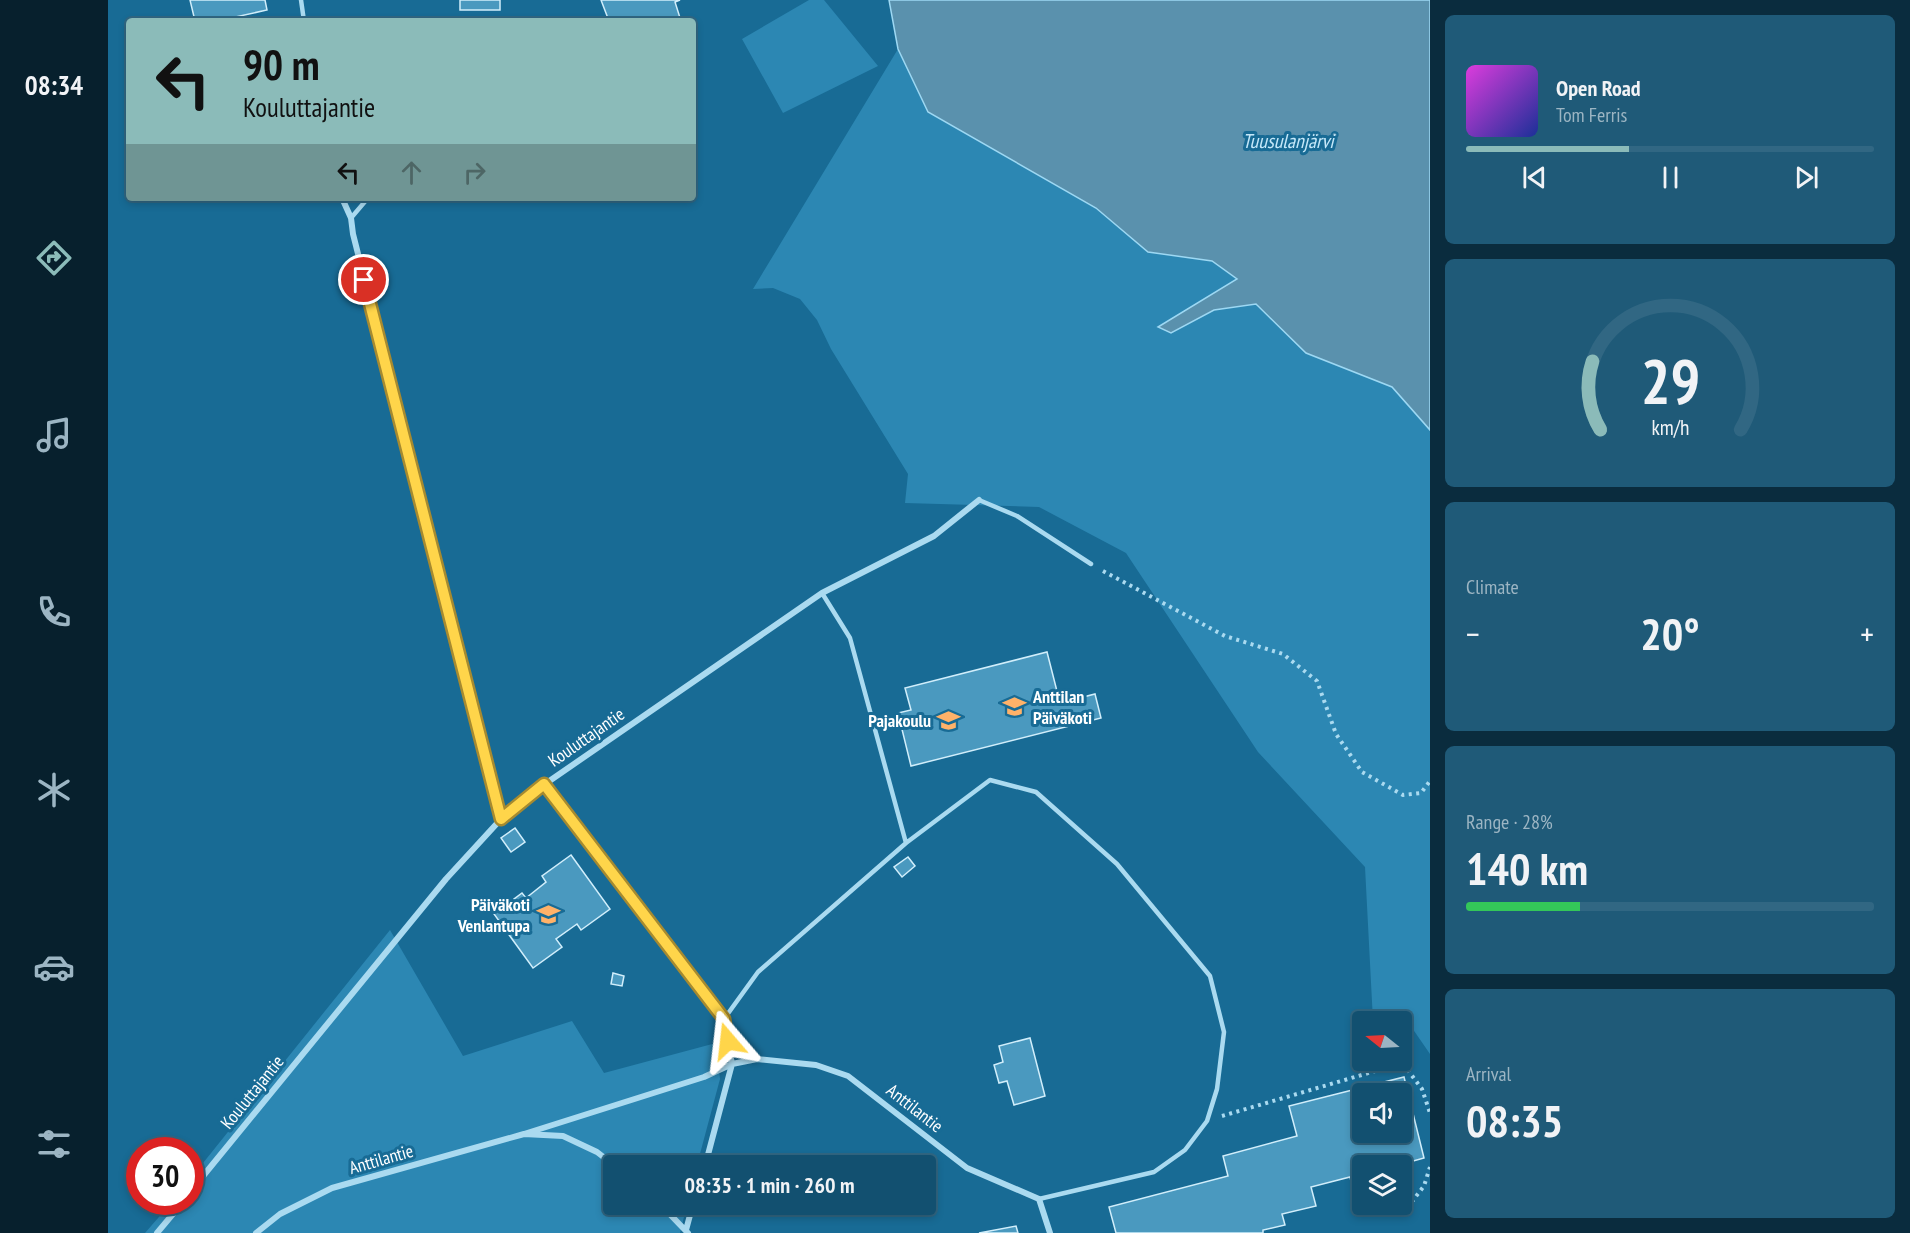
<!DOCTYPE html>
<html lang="en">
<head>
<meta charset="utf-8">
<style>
  body { margin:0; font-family:"PT Sans Narrow",sans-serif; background:#1f5a78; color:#f1f3f6; height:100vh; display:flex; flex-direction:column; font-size:22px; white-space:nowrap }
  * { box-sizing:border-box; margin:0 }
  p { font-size:20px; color:#9cb5c3 }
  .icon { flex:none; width:33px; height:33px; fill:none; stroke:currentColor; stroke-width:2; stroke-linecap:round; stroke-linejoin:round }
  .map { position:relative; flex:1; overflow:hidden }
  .sheet { display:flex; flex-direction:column; gap:15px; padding:15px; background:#0a2c3e; width:480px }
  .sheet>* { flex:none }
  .banner { position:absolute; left:18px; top:18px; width:570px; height:183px; border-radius:6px; box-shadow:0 3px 9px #0003,0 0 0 2px #316783; background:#8bbbb9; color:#111; overflow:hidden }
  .needle { width:39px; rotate:288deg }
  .tools { position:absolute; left:1244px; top:1011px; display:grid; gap:12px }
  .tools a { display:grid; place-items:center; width:60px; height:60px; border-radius:6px; background:#125070; box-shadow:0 3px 9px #0003,0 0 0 2px #316783; font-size:30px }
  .speed { position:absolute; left:18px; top:1137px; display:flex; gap:12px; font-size:30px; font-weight:700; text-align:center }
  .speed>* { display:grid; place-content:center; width:78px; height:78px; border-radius:50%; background:#125070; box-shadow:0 3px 9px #0003,0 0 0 2px #316783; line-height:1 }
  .speed .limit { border:9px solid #d22; background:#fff; color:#111 }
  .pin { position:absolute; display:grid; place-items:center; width:51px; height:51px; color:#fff; margin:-26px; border:3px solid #fff; border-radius:50%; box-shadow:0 2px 6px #0007 }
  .me { position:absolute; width:66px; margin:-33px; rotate:343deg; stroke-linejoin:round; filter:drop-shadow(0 0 4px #0008) }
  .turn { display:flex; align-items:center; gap:21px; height:126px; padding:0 18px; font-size:27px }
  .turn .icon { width:78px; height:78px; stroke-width:2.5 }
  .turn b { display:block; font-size:42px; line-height:51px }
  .lanes { display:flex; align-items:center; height:57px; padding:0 18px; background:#0003; justify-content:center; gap:30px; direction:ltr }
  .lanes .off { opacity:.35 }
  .big { font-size:45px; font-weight:700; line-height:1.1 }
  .sheet .tile { flex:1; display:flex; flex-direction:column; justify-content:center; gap:9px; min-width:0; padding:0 21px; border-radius:9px; background:#1f5a78 }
  .sheet .dial { align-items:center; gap:0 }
  .dial svg { height:156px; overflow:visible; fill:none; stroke:#316783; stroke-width:7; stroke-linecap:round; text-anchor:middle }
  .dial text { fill:#f1f3f6; stroke:none }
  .song { display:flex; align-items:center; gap:18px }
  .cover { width:72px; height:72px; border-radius:9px; background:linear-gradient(135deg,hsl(300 70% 55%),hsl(230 70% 35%)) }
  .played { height:6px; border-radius:3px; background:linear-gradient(90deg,#8bbbb9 40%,#316783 40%) }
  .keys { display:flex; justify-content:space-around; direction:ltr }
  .heat { display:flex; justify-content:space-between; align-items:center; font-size:33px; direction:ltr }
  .charge { height:9px; border-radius:4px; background:linear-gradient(90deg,#34c759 28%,#316783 0) }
  .trip { position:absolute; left:495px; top:1155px; width:333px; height:60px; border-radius:6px; background:#125070; box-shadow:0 3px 9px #0003,0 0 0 2px #316783; font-weight:700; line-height:60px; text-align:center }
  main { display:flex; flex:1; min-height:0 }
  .dock { display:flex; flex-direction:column; width:108px; justify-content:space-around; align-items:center; background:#07202d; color:#9cb5c3 }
  .dock .icon { width:42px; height:42px }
  .dock .active { color:#8bbbb9 }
  .dock b { font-size:27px; color:#f1f3f6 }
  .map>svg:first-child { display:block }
</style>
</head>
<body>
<main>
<nav class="dock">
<b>08:34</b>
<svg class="icon active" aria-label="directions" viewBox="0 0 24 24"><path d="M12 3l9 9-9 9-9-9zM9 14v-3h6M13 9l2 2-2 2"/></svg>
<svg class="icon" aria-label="music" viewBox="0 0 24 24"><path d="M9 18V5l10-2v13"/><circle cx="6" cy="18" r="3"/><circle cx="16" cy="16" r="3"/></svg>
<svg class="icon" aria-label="phone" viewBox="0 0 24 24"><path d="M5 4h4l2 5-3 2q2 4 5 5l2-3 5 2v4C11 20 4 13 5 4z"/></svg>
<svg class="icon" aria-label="climate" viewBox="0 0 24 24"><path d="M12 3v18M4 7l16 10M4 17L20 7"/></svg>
<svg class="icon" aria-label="car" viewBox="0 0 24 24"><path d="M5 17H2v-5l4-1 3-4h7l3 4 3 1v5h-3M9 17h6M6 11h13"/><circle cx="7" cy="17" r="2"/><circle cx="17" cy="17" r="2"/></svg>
<svg class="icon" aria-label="filters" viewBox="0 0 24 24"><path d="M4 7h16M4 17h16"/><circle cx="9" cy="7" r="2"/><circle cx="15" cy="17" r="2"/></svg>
</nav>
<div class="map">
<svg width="1322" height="1233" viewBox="0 0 1322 1233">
  <rect width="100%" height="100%" fill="#186b95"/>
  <path fill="#2c87b3" d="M701,0H716L770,66L675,113L634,39Z
    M790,49L820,112L988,208L1040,252L1104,261L1129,279L1051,327L1063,333L1106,310L1148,304L1198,353L1284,387L1322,430V1054L1302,1025L1293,1028V1022L1265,1021L1257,867L1150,752L1018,553L931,507L797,503L800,474L723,349L709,320L692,299L665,288L645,289Z
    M282,930L355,1056L464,1021L496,1073L608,1043L612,1079L589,1165L506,1166V1204L579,1205L572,1233H37L64,1202H82L83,1178Z"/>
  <path fill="#5a91ad" stroke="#9dd8f3" stroke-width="1.5" d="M781,0H1322V430L1284,387L1198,353L1148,304L1106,310L1063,333L1050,327L1129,279L1104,261L1040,252L988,208L820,112L790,49Z"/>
  <path fill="#4a99bf" stroke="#d1eefb" stroke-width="1.5" fill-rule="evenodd" d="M82,0H157L159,10L109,21H87Z
    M352,0H392V10H352Z
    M493,0H572L567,2L573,21H530L529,17L519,21H501Z
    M939,652L952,703L987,694L993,718L803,766L790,713L803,710L797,688Z
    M407,828L417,842L403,852L393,838Z
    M463,855L502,909L473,930L469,924L448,939L454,947L425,968L386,914L414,893L418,898L438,882L434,876Z
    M800,857L807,866L794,877L786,867Z
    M505,973L516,976L514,986L503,984Z
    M922,1038L937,1096L906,1105L899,1081L891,1083L886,1065L895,1062L891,1046Z
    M1296,1077L1316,1158L1298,1163L1302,1179L1293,1181V1166H1254V1191L1246,1193L1242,1177L1203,1187L1208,1206L1174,1214L1177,1225L1155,1230V1233H1008L1001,1207L1120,1176L1115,1156L1189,1136L1181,1106ZM1254,1094H1293V1132H1254Z
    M908,1226L910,1233H871Z"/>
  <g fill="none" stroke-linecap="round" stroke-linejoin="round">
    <path stroke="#aadaf0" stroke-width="4" stroke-dasharray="3 4.5" stroke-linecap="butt" d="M995,571L1117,636L1175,654L1209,681L1228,734L1254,772L1295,795L1313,793L1322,781
      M1114,1116L1274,1069L1296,1065L1314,1089L1322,1113
      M1299,1208L1316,1186L1322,1167"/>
    <path stroke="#aadaf0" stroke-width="4.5" d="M193,0L196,21
      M243,218L260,198
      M871,500L909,516L983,564
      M714,593L742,638L798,843
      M616,1019L650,972L798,843L882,780L928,792L1009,864L1102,976L1116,1032L1109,1089L1099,1121L1077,1150L1046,1172L931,1199"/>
    <path stroke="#aadaf0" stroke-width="6" d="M234,198L243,218L245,234L393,819
      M437,784L616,1019L624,1064L597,1166
      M416,1134L596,1077L624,1064L649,1059L708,1065L740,1076L859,1168L931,1199L942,1233
      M82,1192L338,879L393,819L437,784L714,593L826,536L871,500
      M552,1204L580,1233
      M578,1230L585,1204
      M49,1233L75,1202
      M148,1233L172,1214L224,1188L416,1134L455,1136L489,1152L507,1166"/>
  </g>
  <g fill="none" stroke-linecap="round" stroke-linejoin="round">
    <defs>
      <path id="route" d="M256,280L393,819L436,784L616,1019L620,1041"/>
    </defs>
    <use href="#route" stroke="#a68a30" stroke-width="15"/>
    <use href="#route" stroke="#ffd54a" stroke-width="10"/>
  </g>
  <defs>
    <symbol id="school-bare" viewBox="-9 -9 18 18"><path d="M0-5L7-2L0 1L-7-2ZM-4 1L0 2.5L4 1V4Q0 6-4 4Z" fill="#ffb269" stroke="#186b95" stroke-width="2.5" paint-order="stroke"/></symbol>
  </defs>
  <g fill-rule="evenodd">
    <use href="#school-bare" x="890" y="690" width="33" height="33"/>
    <use href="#school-bare" x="824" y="704" width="33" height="33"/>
    <use href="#school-bare" x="424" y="898" width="33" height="33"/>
  </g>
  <g text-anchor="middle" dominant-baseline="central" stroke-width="6" stroke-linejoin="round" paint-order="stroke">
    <g font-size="18" font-weight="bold" fill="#fff" stroke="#186b95" text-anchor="end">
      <text x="925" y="696" text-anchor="start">Anttilan<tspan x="925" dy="21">Päiväkoti</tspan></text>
      <text x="823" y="720">Pajakoulu</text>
      <text x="422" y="904">Päiväkoti<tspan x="422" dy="21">Venlantupa</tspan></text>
    </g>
    <g font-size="18" fill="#fff" stroke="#186b95">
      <text transform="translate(478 737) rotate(-35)">Kouluttajantie</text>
      <text transform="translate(144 1092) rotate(-51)">Kouluttajantie</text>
      <text transform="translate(807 1108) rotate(38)">Anttilantie</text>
      <text transform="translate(273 1159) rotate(-16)">Anttilantie</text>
    </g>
    <g font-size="20" font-style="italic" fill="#c5e8f9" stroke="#186b95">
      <text x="1180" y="141">Tuusulanjärvi</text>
    </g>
  </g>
</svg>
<div class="tools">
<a><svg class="needle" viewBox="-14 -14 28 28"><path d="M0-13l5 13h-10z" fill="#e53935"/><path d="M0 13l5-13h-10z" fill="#9cb5c3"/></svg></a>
<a><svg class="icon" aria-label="sound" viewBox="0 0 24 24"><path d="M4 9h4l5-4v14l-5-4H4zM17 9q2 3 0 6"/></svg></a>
<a><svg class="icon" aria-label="layers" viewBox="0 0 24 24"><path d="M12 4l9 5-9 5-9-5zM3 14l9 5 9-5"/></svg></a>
</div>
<div class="speed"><div class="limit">30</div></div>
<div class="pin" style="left:256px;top:280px;background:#d93025"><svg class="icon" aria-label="arrive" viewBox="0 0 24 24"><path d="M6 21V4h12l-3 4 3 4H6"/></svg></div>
<svg class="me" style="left:620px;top:1041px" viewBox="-20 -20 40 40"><path d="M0-17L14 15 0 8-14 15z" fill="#ffd54a" stroke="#fff" stroke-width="4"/></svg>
<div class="trip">08:35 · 1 min · 260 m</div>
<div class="banner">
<div class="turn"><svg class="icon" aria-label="left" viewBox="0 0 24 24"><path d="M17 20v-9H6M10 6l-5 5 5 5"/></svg><div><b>90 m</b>Kouluttajantie</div></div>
<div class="lanes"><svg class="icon" aria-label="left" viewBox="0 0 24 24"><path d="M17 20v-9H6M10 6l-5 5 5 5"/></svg><svg class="icon off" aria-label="ahead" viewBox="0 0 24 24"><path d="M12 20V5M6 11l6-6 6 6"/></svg><svg class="icon off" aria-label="right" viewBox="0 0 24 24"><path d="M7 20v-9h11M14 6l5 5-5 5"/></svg></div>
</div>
</div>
<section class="sheet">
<div class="tile">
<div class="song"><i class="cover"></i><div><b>Open Road</b><p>Tom Ferris</p></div></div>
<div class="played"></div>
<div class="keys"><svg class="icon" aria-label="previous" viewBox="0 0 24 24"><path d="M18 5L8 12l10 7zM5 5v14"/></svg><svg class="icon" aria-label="pause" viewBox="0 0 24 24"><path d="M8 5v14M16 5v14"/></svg><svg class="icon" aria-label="next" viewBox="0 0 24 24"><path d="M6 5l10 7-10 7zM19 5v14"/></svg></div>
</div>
<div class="tile dial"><svg viewBox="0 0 100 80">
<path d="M14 69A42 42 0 1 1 86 69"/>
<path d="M14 69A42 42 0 0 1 10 34" stroke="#8bbbb9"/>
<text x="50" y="56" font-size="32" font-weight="700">29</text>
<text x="50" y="72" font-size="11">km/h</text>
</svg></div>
<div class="tile"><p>Climate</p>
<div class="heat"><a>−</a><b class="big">20°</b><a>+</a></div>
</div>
<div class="tile"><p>Range · 28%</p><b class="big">140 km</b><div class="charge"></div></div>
<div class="tile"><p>Arrival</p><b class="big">08:35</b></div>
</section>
</main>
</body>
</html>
